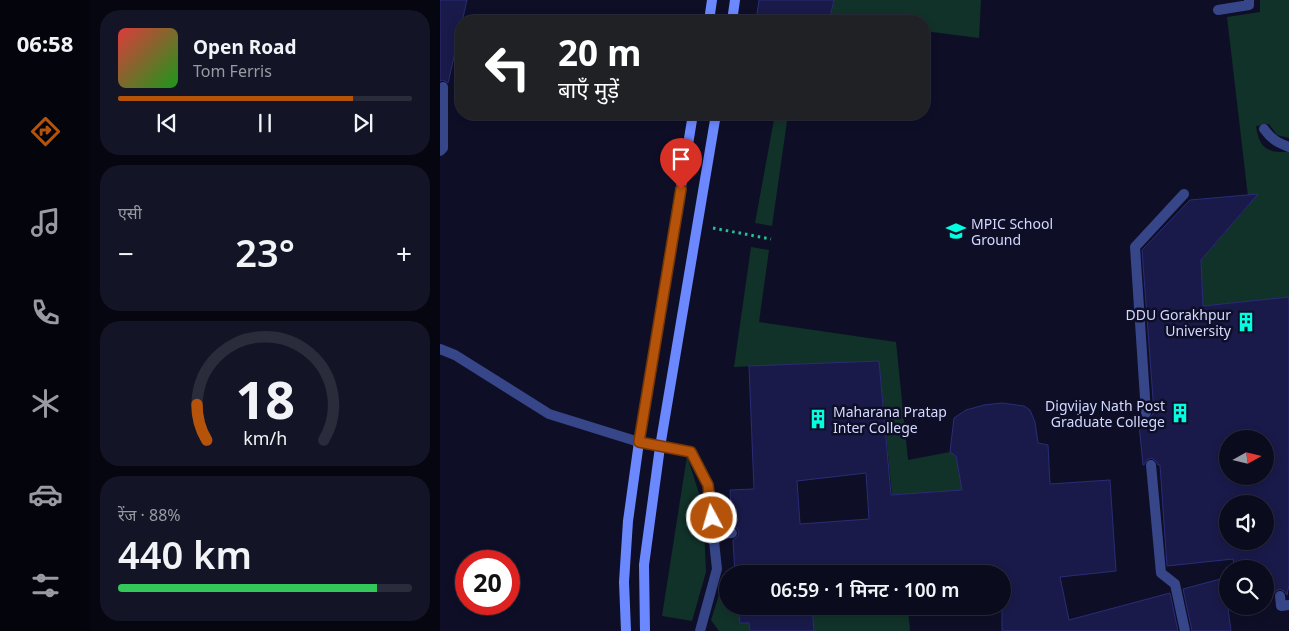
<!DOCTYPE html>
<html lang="hi">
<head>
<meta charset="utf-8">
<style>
  body { margin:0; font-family:"Noto Sans","Noto Sans Devanagari",sans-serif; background:#131426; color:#f1f3f6; height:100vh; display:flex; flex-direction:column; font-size:19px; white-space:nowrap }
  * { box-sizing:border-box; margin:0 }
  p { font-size:16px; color:#999ba4 }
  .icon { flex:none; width:28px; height:28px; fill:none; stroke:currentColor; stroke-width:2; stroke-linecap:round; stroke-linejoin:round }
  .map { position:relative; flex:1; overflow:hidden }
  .sheet { display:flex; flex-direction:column; gap:10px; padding:10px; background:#060610; width:350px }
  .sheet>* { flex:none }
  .hud { position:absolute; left:15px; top:15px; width:475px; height:105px; border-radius:20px; box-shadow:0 2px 8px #0003,0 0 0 1px #2a2b3b; background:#202124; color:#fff; overflow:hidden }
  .needle { width:32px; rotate:82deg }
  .buttons { position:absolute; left:779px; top:430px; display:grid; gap:10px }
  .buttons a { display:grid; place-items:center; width:55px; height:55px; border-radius:50%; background:#0a0b1d; box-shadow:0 2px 8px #0003,0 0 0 1px #2a2b3b; font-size:25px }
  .speed { position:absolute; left:15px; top:550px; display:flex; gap:10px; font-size:25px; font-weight:700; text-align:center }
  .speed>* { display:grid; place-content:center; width:65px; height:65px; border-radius:50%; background:#0a0b1d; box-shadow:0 2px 8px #0003,0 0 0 1px #2a2b3b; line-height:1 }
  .speed .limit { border:8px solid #d22; background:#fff; color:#111 }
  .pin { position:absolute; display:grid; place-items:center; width:42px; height:42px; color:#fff; margin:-51px -21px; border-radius:50% 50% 50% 0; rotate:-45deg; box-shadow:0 0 5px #0007 }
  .pin .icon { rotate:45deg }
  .me { position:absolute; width:55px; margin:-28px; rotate:354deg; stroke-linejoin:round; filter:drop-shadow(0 0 4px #0008) }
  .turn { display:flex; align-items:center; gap:18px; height:105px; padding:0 20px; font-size:22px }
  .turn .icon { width:65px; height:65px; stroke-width:2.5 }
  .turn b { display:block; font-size:35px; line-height:42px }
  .big { font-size:38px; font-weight:600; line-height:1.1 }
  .sheet .widget { flex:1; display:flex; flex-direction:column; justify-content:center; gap:8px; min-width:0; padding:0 18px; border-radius:20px; background:#131426 }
  .sheet .dial { align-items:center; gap:0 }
  .dial svg { height:130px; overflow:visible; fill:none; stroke:#2a2b3b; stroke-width:7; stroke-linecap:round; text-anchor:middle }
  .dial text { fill:#f1f3f6; stroke:none }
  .song { display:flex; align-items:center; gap:15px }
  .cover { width:60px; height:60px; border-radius:8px; background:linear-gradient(135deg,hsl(0 70% 55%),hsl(120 70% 35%)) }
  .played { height:5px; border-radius:2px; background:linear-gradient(90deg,#b45309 80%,#2a2b3b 80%) }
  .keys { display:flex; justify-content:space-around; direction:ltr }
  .heat { display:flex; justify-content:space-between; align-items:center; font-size:28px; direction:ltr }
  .charge { height:8px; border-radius:4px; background:linear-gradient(90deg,#34c759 88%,#2a2b3b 0) }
  .trip { position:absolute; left:279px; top:565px; width:292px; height:50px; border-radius:25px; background:#0a0b1d; box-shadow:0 2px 8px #0003,0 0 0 1px #2a2b3b; font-weight:600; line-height:50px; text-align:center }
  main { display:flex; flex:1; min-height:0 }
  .tabs { display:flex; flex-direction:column; width:90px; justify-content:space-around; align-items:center; background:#04040c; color:#999ba4 }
  .tabs .icon { width:35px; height:35px }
  .tabs .selected { color:#b45309 }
  .tabs b { font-size:22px; color:#f1f3f6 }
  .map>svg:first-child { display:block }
</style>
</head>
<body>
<main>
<nav class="tabs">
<b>06:58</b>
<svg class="icon selected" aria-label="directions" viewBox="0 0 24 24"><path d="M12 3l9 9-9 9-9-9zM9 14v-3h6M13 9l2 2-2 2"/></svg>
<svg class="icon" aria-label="music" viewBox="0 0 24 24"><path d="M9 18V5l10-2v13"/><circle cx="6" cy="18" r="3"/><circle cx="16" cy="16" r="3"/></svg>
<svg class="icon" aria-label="phone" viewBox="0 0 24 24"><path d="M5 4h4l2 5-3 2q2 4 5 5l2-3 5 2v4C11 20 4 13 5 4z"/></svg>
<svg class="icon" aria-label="climate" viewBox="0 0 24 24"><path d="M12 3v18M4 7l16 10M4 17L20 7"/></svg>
<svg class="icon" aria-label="car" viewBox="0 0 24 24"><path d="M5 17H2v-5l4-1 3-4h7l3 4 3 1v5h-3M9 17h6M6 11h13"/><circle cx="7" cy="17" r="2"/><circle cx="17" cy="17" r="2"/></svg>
<svg class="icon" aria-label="filters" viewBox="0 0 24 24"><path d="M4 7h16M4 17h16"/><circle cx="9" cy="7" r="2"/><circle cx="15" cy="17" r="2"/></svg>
</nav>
<section class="sheet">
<div class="widget">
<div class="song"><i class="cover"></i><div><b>Open Road</b><p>Tom Ferris</p></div></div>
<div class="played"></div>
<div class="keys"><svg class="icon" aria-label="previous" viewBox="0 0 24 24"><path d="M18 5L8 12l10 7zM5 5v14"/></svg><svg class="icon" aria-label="pause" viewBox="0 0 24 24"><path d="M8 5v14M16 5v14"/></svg><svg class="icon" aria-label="next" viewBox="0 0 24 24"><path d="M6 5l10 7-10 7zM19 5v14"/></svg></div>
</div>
<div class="widget"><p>एसी</p>
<div class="heat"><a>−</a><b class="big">23°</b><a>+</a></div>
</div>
<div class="widget dial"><svg viewBox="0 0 100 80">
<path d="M14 69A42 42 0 1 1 86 69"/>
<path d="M14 69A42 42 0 0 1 8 47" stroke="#b45309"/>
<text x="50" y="56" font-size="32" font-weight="700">18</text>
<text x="50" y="72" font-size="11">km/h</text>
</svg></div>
<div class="widget"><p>रेंज · 88%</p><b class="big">440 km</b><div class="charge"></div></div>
</section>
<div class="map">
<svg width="849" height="631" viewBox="0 0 849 631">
  <rect width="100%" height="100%" fill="#0e0f27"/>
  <path fill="#113229" d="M390,0H541L539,38L484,31V21H389L394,1Z
    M820,0H849V138L837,135L829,124L816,126C819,148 827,153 849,152V297L763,306L761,260L809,205L787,17L820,12Z
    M335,114H348L332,226L315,223Z
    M311,247L329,250L319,322L456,342L468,460L510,452L516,456L522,490L452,495L439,361L294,367Z
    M247,456L263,506L266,572L252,621L222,616Z
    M295,569V574H288V606H298L300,623H309L310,631H279L271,620L286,573Z
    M372,606H424L425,614L468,610L470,631H374Z"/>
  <path fill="#191a49" stroke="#2a2c77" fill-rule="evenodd" d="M0,0H27L8,83L3,80L0,81Z
    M319,0H394L389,21H316Z
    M818,194L761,260L763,306L849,297V585L847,595L845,592L840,589L836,591L833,595L830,587H825V569H795L793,559L727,566L720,465H718L716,461L711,458L707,460L704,465H703L698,414L703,419L707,420L710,418L714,412L702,250L750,200ZM788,439H825V476H788ZM788,504H825V541H788Z
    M439,361L451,495L522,490L516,456L510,452L514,418L526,410L544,405L562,403L584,406L590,410L595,422L598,443L608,445L610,484L670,480L676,571L620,577L629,620L730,593L738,631H562V574H295L293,540L298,536L299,532L296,527L292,526L290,490L314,489L309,366ZM426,473L429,519L360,524L357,481Z
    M784,578L791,631H752L743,589Z
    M298,606H372L374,631H310L309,623H300Z"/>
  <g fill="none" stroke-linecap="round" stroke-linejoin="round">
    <path stroke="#29bf94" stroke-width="3" stroke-dasharray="2.5 4" stroke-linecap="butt" d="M273,228L331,239"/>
    <path stroke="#374689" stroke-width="10" d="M778,10L809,5V0
      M824,129C831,139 838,143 849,147
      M0,151L3,148V87
      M0,349L15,355L109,414L199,442L251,452L268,485L277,569L260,631
      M706,413L695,247L744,194
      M711,465L721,573L735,584L745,631
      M274,534L292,533
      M840,596L841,606L849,605"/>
    <path stroke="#6b88ff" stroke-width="10" d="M269,21L272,0
      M292,21L295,0
      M186,631L184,582L188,521L199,442L253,114
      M205,631L204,565L220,447L276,114"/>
  </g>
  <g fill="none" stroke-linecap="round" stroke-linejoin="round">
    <defs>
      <path id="route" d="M241,189L199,442L251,452L268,485L272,518"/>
    </defs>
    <use href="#route" stroke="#753606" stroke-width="12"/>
    <use href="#route" stroke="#b45309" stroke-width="9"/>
  </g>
  <defs>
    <symbol id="school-bare" viewBox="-9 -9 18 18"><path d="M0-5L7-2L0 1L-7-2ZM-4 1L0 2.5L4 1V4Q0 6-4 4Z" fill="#00ffe0" stroke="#0e0f27" stroke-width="2.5" paint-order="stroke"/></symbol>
    <symbol id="building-bare" viewBox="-9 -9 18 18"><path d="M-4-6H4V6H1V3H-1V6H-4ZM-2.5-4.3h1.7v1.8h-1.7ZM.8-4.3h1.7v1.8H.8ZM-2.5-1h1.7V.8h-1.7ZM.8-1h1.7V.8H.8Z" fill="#00ffe0" stroke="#0e0f27" stroke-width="2.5" paint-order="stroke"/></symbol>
  </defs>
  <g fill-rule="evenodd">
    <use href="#school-bare" x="502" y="217" width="28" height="28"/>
    <use href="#building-bare" x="792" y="308" width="28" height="28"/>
    <use href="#building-bare" x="726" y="399" width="28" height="28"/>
    <use href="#building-bare" x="364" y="405" width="28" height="28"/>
  </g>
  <g text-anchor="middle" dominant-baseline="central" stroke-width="5" stroke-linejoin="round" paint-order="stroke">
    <g font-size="14" fill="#d4d9ff" stroke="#0e0f27" text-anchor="start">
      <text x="531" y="223">MPIC School<tspan x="531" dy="16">Ground</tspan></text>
      <text x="791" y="314" text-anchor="end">DDU Gorakhpur<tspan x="791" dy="16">University</tspan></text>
      <text x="725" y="405" text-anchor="end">Digvijay Nath Post<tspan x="725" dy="16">Graduate College</tspan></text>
      <text x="393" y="411">Maharana Pratap<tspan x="393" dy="16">Inter College</tspan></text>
    </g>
  </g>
</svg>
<div class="buttons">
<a><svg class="needle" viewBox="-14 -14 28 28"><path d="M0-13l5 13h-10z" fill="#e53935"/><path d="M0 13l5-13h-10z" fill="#999ba4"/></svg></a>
<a><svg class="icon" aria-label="sound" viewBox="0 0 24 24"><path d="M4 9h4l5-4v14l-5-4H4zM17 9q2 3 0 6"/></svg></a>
<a><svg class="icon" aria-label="search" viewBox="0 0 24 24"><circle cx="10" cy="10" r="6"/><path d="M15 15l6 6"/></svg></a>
</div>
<div class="speed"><div class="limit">20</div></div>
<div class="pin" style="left:241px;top:189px;background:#d93025"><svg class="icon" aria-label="arrive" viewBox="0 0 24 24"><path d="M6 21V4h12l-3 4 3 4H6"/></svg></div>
<svg class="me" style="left:272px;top:518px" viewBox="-20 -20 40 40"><circle r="17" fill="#b45309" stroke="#fff" stroke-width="3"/><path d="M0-11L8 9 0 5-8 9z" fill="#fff"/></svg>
<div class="trip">06:59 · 1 मिनट · 100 m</div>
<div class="hud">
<div class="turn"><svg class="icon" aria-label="left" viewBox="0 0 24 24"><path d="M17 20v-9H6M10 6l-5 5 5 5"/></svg><div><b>20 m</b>बाएँ मुड़ें</div></div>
</div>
</div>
</main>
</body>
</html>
